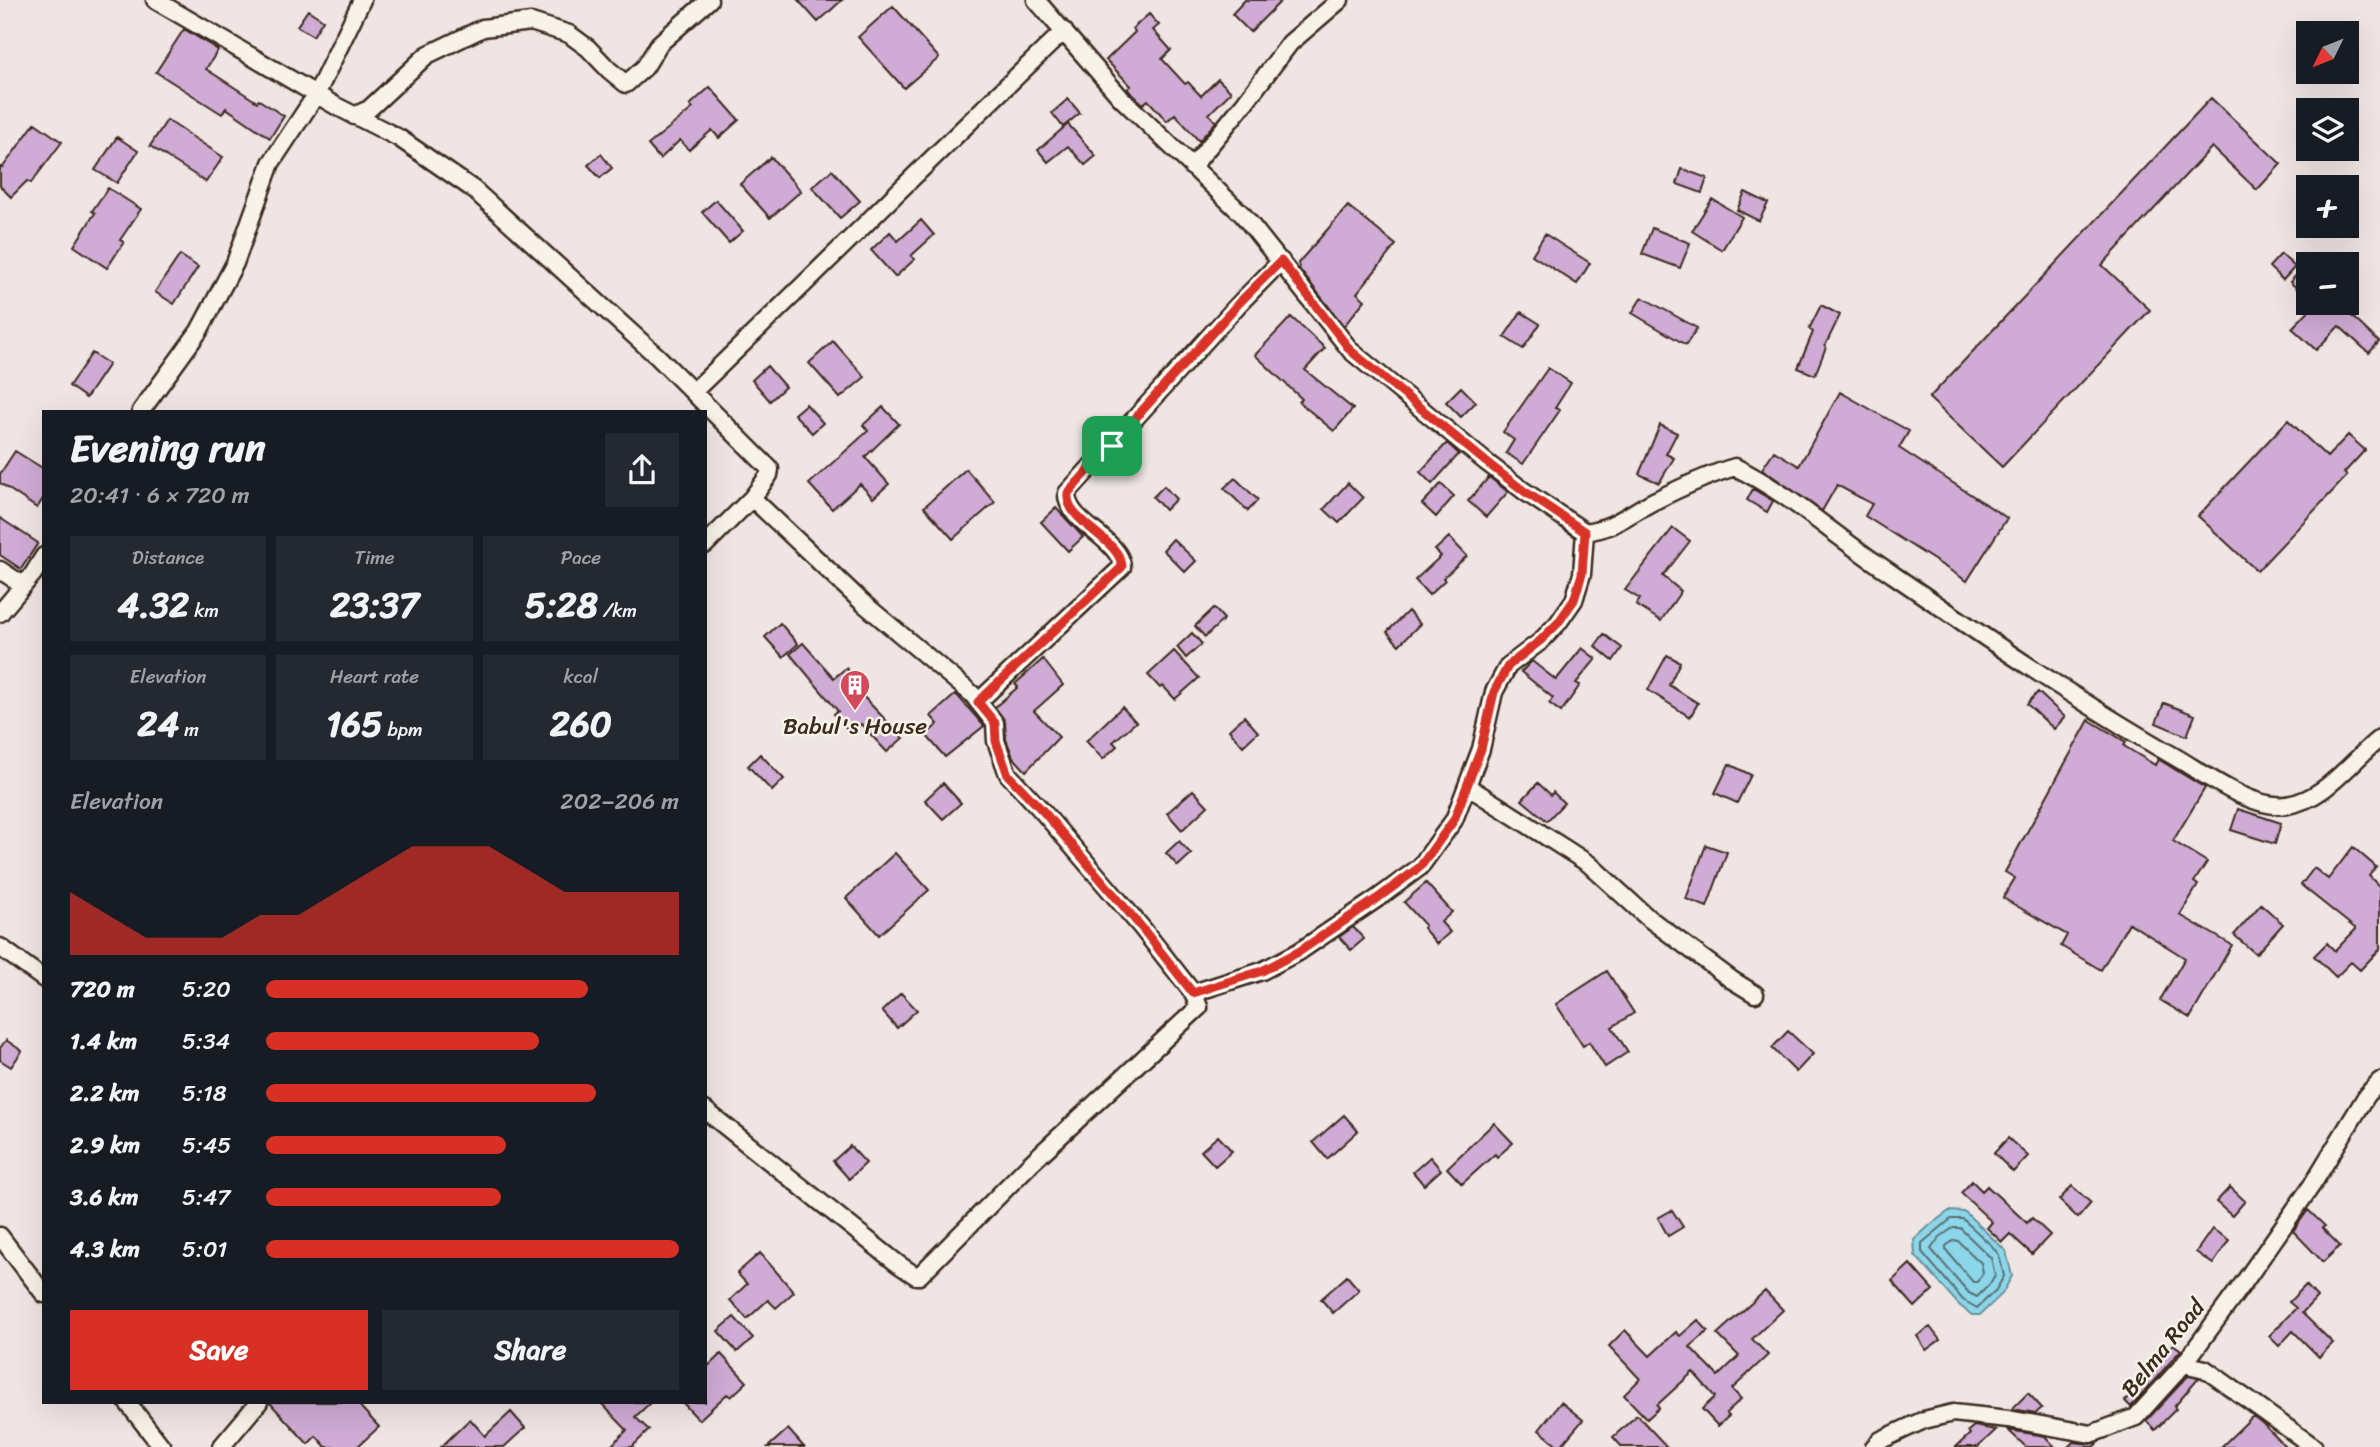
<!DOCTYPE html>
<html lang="en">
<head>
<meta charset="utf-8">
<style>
  :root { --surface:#171b24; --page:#242831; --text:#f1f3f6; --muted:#9ea1a6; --accent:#d93025 }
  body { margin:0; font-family:Sriracha,sans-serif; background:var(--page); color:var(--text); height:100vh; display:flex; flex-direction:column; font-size:26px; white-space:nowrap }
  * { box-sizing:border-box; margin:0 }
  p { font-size:23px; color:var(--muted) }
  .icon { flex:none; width:38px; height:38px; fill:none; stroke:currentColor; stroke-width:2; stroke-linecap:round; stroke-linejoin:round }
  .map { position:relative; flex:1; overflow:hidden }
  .sheet { position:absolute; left:42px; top:410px; width:665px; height:994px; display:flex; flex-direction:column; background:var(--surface); border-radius:0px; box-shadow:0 7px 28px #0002 }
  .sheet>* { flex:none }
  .needle { width:46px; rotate:227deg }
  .fabs { position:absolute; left:2296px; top:21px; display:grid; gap:14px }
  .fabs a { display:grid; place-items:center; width:63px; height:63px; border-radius:0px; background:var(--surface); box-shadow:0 7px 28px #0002; font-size:35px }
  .pin { position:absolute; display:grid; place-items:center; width:60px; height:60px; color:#fff; margin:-30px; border-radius:14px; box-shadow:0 4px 10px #0006 }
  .round { display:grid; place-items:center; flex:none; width:74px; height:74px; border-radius:0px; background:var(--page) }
  .headline { display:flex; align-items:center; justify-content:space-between; height:119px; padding:0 28px }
  h1 { font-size:38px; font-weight:700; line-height:52px }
  .stats { display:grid; grid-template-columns:repeat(3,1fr); gap:10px; height:119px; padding:7px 28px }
  .stats div { display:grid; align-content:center; border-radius:0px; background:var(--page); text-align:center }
  .stats b { font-size:35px; font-weight:700 }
  .stats small { font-size:19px; font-weight:400 }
  .stats p { font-size:19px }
  .chart { height:196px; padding:14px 28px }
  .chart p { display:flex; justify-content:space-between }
  .chart svg { width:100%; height:126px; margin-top:7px; fill:var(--accent); opacity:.7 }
  .action { display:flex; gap:14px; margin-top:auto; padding:14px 28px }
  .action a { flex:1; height:80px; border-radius:0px; background:var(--accent); color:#fff; font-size:28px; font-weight:700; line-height:80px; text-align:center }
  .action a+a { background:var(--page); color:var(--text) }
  ul { padding:0 28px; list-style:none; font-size:23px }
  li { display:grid; grid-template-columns:112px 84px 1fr; align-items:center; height:52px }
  li i { height:18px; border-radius:9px; background:var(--accent) }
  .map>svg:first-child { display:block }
  .water { fill:#8bd6eb; stroke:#6b9199; stroke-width:2 }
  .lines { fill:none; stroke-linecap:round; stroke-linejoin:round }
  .shore { stroke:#5b6f70; stroke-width:2 }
  .building { fill:#cfabd5; stroke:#3b2a1e; stroke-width:2 }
  .street-casing { stroke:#3b2a1e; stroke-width:21 }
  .street { stroke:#f7f3e8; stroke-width:16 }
  .route-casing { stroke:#fff; stroke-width:14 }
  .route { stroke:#d93025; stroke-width:9 }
  .labels { text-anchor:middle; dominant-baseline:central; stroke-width:5; stroke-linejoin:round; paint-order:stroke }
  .poi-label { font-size:23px; fill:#3b2a1e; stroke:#f7f3e8 }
  .street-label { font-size:23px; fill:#3b2a1e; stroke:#f7f3e8 }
</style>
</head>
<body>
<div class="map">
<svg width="2380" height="1447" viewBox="0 0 2380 1447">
  <rect width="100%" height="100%" fill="#efe5e4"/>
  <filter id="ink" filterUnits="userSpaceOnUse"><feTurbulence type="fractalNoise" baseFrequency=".0143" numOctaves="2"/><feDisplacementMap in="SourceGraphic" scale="14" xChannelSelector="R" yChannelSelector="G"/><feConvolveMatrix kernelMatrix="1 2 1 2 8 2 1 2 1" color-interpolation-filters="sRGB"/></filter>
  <g filter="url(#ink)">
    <path class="water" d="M1949 1211 1965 1212 2006 1251 2012 1276 2002 1294 1980 1315H1972L1959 1305 1915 1255 1914 1240 1930 1225Z"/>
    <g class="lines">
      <path class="shore" d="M1951 1219H1963L1992 1246 1999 1255 2004 1276 1996 1290 1977 1308 1963 1300 1922 1252V1243Z
        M1953 1228H1960L1991 1258 1995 1275 1989 1285 1977 1297 1969 1293 1931 1249 1940 1237Z
        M1954 1240 1958 1241 1981 1263 1983 1273 1977 1282H1973L1946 1250V1246Z"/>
    </g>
    <path class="building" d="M798 0H842L818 22Z
      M1245 0H1282L1250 32 1232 14Z
      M893 6 939 58 904 88 858 37Z
      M308 10 323 20 313 36 297 26Z
      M1149 14 1159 25 1153 30 1171 50 1162 59 1185 84 1188 82 1201 96 1218 79 1231 92 1209 114 1216 122 1199 141 1175 114 1167 121 1148 100 1143 104 1127 89 1131 86 1106 60 1135 32 1133 28Z
      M184 29 218 50 206 69 257 102 259 100 284 116 270 138 226 108 222 114 156 72Z
      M710 87 739 120 719 138 712 130 689 150 680 140 660 159 648 145 693 108 690 105Z
      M2211 98 2281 164 2257 190 2212 147 2102 265 2150 310 2002 467 1929 398Z
      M1068 99 1080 113 1063 127 1052 113Z
      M167 120 223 157 206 182 150 146Z
      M35 123 62 142 31 183 27 181 11 197 0 186V167H3Z
      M1068 124 1096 156 1085 165 1068 146 1048 162 1038 150Z
      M117 137 138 151 117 183 95 170Z
      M601 154 612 168 600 178 588 165Z
      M771 157 801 191 770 218 740 184Z
      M1682 169 1707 178 1702 193 1677 184Z
      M832 170 860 201 840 218 812 187Z
      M108 188 141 209 120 240 124 242 107 268 74 246 95 213 92 211Z
      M1745 192 1768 203 1759 221 1737 210Z
      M1712 199 1742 217 1722 250 1692 231Z
      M716 200 743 231 729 243 702 212Z
      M1348 206 1396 245 1357 293 1365 300 1344 326 1300 270 1298 263Z
      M921 220 934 235 911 256 915 259 895 277 871 250 890 232 898 241Z
      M1652 228 1690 243 1680 268 1642 254Z
      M1545 234 1590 263 1577 284 1532 255Z
      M2281 254 2295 267 2283 280 2269 267Z
      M180 255 198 267 174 304 155 292Z
      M2308 262V299L2290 282Z
      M1642 297 1697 328 1686 345 1632 313Z
      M2316 303H2338L2379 342 2369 353 2339 326 2316 350 2292 328Z
      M1821 305 1840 315 1825 346 1826 347 1815 375 1798 368 1813 332 1809 329Z
      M1521 312 1540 324 1523 349 1504 337Z
      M1291 317 1325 348 1305 370 1353 409 1334 431 1299 402 1302 399 1255 355Z
      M833 341 865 377 840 398 809 363Z
      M92 353 109 364 86 398 69 386Z
      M767 366 785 387 770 401 752 380Z
      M1548 368 1571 383 1555 408 1560 410 1523 464 1506 453 1514 440 1503 432Z
      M1461 387 1476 402 1461 417 1446 402Z
      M1840 392 1909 431 1899 448 2007 518 1967 581 1865 516 1872 504 1837 485 1822 511 1762 469 1774 451 1799 466Z
      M806 404 823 423 812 433 794 414Z
      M883 407 899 424 865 457 889 484 873 498 860 484 832 509 809 484 868 431 863 425Z
      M2288 420 2327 457 2348 435 2365 450 2344 473 2347 476 2257 571 2198 516Z
      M1660 425 1677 433 1666 454 1674 458 1659 483 1639 474Z
      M1447 443 1459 454 1432 484 1420 472Z
      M15 451 44 469V497L37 508 0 483V474Z
      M966 469 995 502 953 539 924 507Z
      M1489 477 1508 492 1486 517 1468 501Z
      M1235 478 1258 500 1248 511 1224 488Z
      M1348 483 1363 498 1339 523 1324 509Z
      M1441 484 1454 496 1436 517 1422 504Z
      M1164 486 1176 499 1165 510 1153 497Z
      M1753 489 1773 501 1767 512 1747 500Z
      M1056 508 1083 537 1068 551 1041 522Z
      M0 518 38 543 21 569 0 555Z
      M1673 528 1690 541 1663 576 1681 591 1661 621 1636 605 1640 599 1625 590Z
      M1449 537 1467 556 1443 578 1445 580 1429 595 1415 580 1441 556 1435 550Z
      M1173 539 1196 561 1185 572 1163 550Z
      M1214 608 1224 619 1205 637 1195 626Z
      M1408 611 1420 624 1399 645 1387 632Z
      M780 623 798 644 783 657 765 637Z
      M1192 633 1202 644 1186 658 1177 647Z
      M1604 634 1622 648 1613 661 1595 646Z
      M803 643 834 678 846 668 860 684 855 688 903 738 887 752 861 724 851 733 834 714 838 711 790 654Z
      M1582 648 1596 659 1576 683 1580 685 1561 712 1549 703 1553 698 1521 672 1532 661 1556 680Z
      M1174 651 1199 678 1175 699 1163 686 1160 688 1148 675Z
      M1667 655 1680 662 1669 685 1698 703 1690 717 1648 690Z
      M1043 659 1063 685 1034 711 1059 737 1026 771 1013 757 1006 739 1005 722 995 707 1018 687 1015 684Z
      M2038 692 2065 717 2054 729 2027 704Z
      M956 694 984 726 945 757 926 735 938 724 931 716Z
      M2164 703 2195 715 2187 736 2156 723Z
      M1122 707 1136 722 1113 742 1117 746 1103 759 1086 741Z
      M1244 716 1258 732 1243 746 1229 730Z
      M2089 720 2126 742 2124 746 2155 765 2158 759 2205 788 2173 841 2207 862 2194 882 2198 885 2180 915 2232 945 2190 1018 2160 1000 2185 958 2129 923 2101 970 2061 946 2067 935 2003 898 2015 878 2005 872Z
      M760 754 784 779 772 791 748 766Z
      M1729 764 1751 775 1737 803 1715 793Z
      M943 783 961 803 943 819 925 800Z
      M1538 783 1551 795 1553 792 1564 803 1547 821 1522 800Z
      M1193 790 1208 806 1182 830 1167 813Z
      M2238 809 2281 823 2275 844 2231 830Z
      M1179 841 1191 854 1178 866 1166 853Z
      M1706 845 1727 852 1707 907 1686 899Z
      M2353 847 2376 867 2369 876 2380 887V949L2360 970 2351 962 2336 977 2314 956 2327 943 2335 951 2356 929 2301 885 2314 868 2328 879Z
      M895 853 929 890 879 935 846 898Z
      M1426 883 1452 912 1441 922 1450 932 1437 944 1423 928 1425 925 1404 902Z
      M2261 904 2283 924 2256 954 2234 935Z
      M1353 927 1364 939 1351 950 1339 937Z
      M1607 971 1634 1013 1612 1027 1628 1052 1605 1067 1589 1042 1583 1046 1556 1004Z
      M901 993 917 1010 897 1028 882 1011Z
      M1788 1031 1813 1054 1796 1072 1772 1048Z
      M6 1040 22 1051 11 1067 0 1060V1048Z
      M1344 1115 1358 1131 1327 1159 1313 1142Z
      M1494 1123 1513 1143 1497 1157 1495 1154 1462 1184 1447 1168Z
      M1218 1136 1232 1151 1215 1166 1201 1151Z
      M2008 1138 2028 1156 2013 1172 1994 1153Z
      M850 1146 866 1163 849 1179 833 1161Z
      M1430 1157 1441 1170 1424 1185 1413 1172Z
      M1972 1181 1982 1191 1987 1186 2027 1223 2032 1218 2050 1235 2032 1254 2010 1234 2002 1242 1987 1228 1992 1222 1961 1193Z
      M2072 1186 2091 1203 2078 1218 2059 1200Z
      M2230 1187 2245 1201 2232 1216 2216 1202Z
      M1672 1210 1683 1227 1668 1236 1658 1218Z
      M2308 1210 2325 1226 2322 1228 2340 1246 2323 1262 2293 1231Z
      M2212 1229 2229 1240 2213 1264 2196 1252Z
      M760 1253 794 1292 776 1308 768 1300 747 1319 730 1300 747 1284 737 1273Z
      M1910 1264 1933 1290 1915 1307 1892 1281Z
      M1347 1276 1359 1290 1333 1313 1321 1299Z
      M2306 1285 2317 1297 2302 1313 2333 1343 2319 1357 2293 1331 2279 1346 2269 1336 2296 1308 2289 1302Z
      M1765 1291 1783 1310 1752 1339 1768 1355 1732 1389 1741 1399 1726 1413 1729 1416 1718 1426 1702 1409 1715 1397 1693 1372 1657 1405 1659 1408 1647 1419 1624 1395 1640 1379 1609 1346 1625 1330 1650 1356 1676 1332 1680 1336 1698 1320 1708 1331 1690 1347 1718 1376 1739 1356 1717 1334Z
      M734 1317 753 1338 737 1352 718 1331Z
      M1930 1327 1940 1340 1926 1350 1917 1336Z
      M2173 1344 2181 1350 2131 1407 2125 1401 2152 1374 2149 1371Z
      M721 1354 747 1382 731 1397 727 1394 699 1420 682 1402H705V1369Z
      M2188 1376 2199 1378 2174 1407 2176 1409 2155 1430 2146 1421Z
      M2028 1393 2042 1408 2036 1413 2012 1409Z
      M269 1402H356L379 1427 357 1447H326L316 1436 308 1444Z
      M600 1402H651L635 1417 649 1430 632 1447H610L627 1430Z
      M1561 1402 1583 1420 1560 1447 1539 1430Z
      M511 1412 525 1428 504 1447H441L470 1419 485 1436Z
      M1637 1415 1667 1447H1622L1613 1437Z
      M2253 1416 2262 1423 2286 1447H2221Z
      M1974 1426 1996 1430 1978 1447H1956L1970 1434 1968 1431Z
      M788 1429 804 1447H768Z
      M2008 1430 2045 1436 2055 1447H2026Z
      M2073 1442 2090 1444 2099 1442 2094 1447H2068Z"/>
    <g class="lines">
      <g class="street-casing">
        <path id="street" d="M155 0 336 106 399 138 473 189 658 357 770 469 769 475 752 498 863 603 972 694 995 723 996 741 1008 774 1043 812 1142 928 1193 993 1199 1007 1030 1164 919 1276H916L898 1264 705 1110
          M1036 0 1121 98 1243 215 1351 351 1486 462 1524 491 1585 532C1615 528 1628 514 1654 501 1680 488 1707 475 1735 467 1787 492 1831 533 1879 565 1977 632 2074 699 2177 758 2206 775 2253 810 2287 805 2326 799 2351 761 2380 738
          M354 116 369 109 427 55 483 28 531 22 569 34 588 48 609 70 626 84 645 67 659 44 709 0
          M1192 167 1243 105 1290 43 1340 0
          M693 392C818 272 939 150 1064 31
          M141 411 199 331 235 263 271 163 316 95 362 0
          M705 545 752 498
          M0 570 23 585
          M0 613 33 574 44 556
          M978 702 1122 567C1121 539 1065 522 1067 493L1238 305 1281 261
          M1467 786 1589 864 1647 917 1732 980 1755 994
          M0 947 44 979
          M1193 993 1262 971 1300 951 1378 898 1420 867 1454 820 1481 749 1494 692 1508 666 1541 641 1558 623 1574 600 1582 574 1585 532
          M0 1236 44 1294
          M2184 1364 2205 1369 2314 1447
          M127 1402 162 1447
          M221 1447 259 1402
          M1874 1447 1881 1440 1924 1420 1953 1413 2008 1419 2091 1434 2136 1417 2184 1364 2245 1281 2312 1185 2367 1095 2380 1081"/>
      </g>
      <use href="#street" class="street"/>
    </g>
  </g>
  <g class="lines" filter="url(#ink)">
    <g class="route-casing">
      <path id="route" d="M1281 261 1351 351 1486 462 1524 491 1585 532 1582 574 1574 600 1558 623 1541 640 1508 666 1494 692 1481 749 1454 820 1420 867 1378 898 1300 951 1262 971 1193 993 1142 928 1043 811 1008 775 996 741 995 723 978 702 1122 567C1121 539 1064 522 1068 493L1238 304Z"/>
    </g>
    <use href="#route" class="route"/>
  </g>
  <defs>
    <g id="building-pin" transform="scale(1.575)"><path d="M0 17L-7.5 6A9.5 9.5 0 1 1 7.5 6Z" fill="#d1495b" stroke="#f7f3e8"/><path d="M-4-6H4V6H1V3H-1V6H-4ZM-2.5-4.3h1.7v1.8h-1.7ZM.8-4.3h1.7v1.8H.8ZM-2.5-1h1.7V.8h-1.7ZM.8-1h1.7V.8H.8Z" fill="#fff"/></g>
  </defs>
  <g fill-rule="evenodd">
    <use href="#building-pin" x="855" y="685"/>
  </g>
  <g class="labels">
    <g class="poi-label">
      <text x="855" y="726">Babul's House</text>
    </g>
    <g class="street-label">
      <text transform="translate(2163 1348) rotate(-51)">Belma Road</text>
    </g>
  </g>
</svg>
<div class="fabs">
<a><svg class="needle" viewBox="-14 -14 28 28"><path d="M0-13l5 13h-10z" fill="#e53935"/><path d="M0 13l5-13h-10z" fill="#9ea1a6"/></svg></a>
<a><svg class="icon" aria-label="layers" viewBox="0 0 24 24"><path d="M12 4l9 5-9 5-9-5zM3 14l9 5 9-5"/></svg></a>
<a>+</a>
<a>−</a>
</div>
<div class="pin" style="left:1112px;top:446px;background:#1e9e55"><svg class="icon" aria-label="arrive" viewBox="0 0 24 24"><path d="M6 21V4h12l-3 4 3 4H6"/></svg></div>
<section class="sheet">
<div class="headline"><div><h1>Evening run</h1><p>20:41 · 6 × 720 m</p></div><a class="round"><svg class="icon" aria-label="share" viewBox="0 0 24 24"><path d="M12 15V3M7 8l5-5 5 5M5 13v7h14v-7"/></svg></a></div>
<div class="stats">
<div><p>Distance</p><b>4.32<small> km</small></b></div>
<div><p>Time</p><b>23:37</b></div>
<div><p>Pace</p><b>5:28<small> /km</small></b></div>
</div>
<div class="stats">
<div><p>Elevation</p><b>24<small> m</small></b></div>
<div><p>Heart rate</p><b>165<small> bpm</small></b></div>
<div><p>kcal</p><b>260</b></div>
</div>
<div class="chart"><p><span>Elevation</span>202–206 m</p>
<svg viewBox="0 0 160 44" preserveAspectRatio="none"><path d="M0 44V22L10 30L20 38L30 38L40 38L50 30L60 30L70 22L80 14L90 6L100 6L110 6L120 14L130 22L140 22L150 22L160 22V44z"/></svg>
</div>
<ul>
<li><b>720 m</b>5:20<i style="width:78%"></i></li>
<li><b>1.4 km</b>5:34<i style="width:66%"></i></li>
<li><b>2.2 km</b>5:18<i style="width:80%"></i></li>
<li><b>2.9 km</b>5:45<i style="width:58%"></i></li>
<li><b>3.6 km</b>5:47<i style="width:57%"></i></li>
<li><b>4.3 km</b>5:01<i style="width:100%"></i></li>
</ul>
<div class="action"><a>Save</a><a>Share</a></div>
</section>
</div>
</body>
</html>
